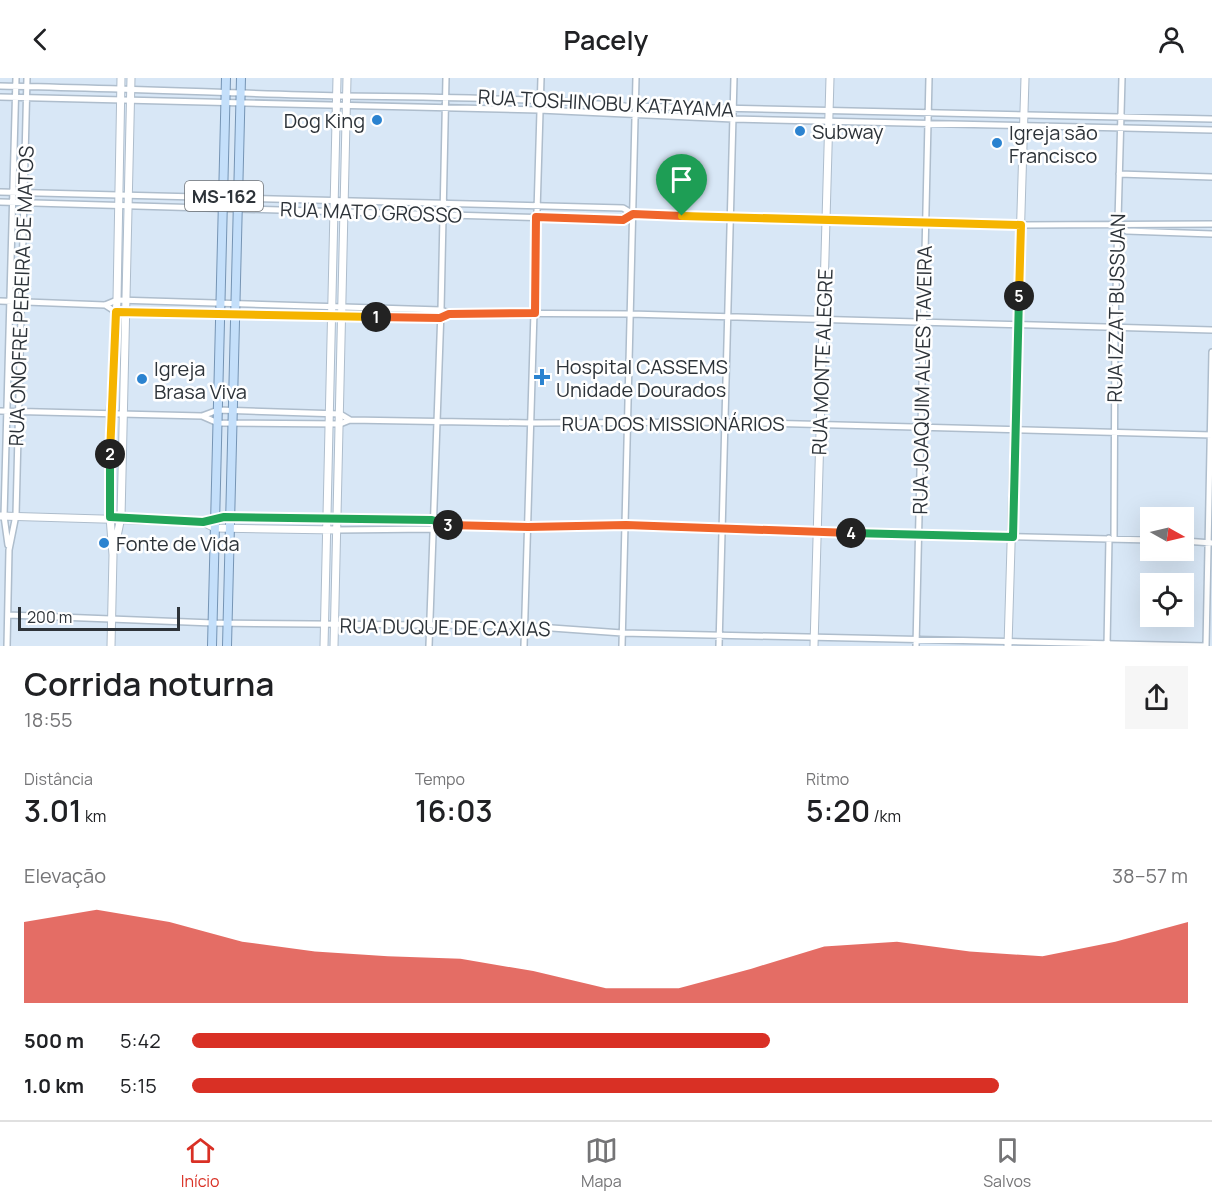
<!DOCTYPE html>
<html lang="pt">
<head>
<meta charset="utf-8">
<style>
  :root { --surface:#fff; --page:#f6f6f6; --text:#202124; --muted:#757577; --line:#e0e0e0; --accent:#d93025 }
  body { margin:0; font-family:Manrope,sans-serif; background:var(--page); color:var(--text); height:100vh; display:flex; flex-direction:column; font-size:22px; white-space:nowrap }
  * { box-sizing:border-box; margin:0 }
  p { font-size:20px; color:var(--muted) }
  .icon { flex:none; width:33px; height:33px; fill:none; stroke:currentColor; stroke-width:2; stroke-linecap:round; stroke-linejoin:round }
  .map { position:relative; height:568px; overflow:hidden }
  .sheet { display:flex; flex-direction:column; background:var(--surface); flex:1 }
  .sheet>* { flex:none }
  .needle { width:39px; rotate:98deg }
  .fabs { position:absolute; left:1140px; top:429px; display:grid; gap:12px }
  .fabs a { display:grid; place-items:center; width:54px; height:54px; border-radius:0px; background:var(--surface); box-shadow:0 6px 24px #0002; font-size:30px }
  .scale { position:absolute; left:18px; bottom:15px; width:162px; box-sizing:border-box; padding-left:6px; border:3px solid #2d3339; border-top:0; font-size:16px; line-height:21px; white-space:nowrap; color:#2d3339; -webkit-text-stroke:4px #fff; paint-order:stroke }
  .pin { position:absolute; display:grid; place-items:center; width:51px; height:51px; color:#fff; margin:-62px -26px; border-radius:50% 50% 50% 0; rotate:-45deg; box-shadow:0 0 6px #0007 }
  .pin .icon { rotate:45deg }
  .km { position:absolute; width:30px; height:30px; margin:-15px; border-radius:50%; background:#222; color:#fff; font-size:16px; line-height:30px; text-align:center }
  .round { display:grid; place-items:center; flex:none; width:63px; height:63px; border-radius:0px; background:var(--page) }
  .headline { display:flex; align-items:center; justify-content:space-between; height:102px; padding:0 24px }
  h1 { font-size:33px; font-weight:600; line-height:45px }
  .metrics { display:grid; grid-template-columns:repeat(3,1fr); gap:9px; height:102px; padding:6px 24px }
  .metrics div { display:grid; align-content:center }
  .metrics b { font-size:30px; font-weight:600 }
  .metrics small { font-size:16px; font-weight:400 }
  .metrics p { font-size:16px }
  .chart { height:168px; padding:12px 24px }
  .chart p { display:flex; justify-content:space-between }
  .chart svg { width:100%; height:108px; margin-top:6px; fill:var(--accent); opacity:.7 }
  ul { padding:0 24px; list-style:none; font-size:20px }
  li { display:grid; grid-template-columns:96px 72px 1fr; align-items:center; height:45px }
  li i { height:15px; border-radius:8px; background:var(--accent) }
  header { display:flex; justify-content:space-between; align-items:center; height:78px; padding:0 24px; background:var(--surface); font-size:27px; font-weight:600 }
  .dock { display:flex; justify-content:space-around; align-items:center; height:84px; border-top:2px solid var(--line); background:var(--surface); font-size:16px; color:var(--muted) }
  .dock a { display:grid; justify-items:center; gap:3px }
  .dock .active { color:var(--accent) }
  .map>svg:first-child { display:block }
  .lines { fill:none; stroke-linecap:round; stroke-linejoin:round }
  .street-casing { stroke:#aebdcc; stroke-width:8 }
  .secondary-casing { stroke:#aebdcc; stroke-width:9 }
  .primary-casing { stroke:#7594b4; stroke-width:10 }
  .street { stroke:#fff; stroke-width:5 }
  .secondary { stroke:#fff; stroke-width:7 }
  .primary { stroke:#c4dffa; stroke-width:8 }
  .split-1-casing { stroke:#fff; stroke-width:12 }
  .split-2-casing { stroke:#fff; stroke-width:12 }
  .split-3-casing { stroke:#fff; stroke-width:12 }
  .split-4-casing { stroke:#fff; stroke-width:12 }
  .split-5-casing { stroke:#fff; stroke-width:12 }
  .split-6-casing { stroke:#fff; stroke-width:12 }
  .split-1 { stroke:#f0652b; stroke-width:8 }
  .split-2 { stroke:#f5b400; stroke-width:8 }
  .split-3 { stroke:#22a559; stroke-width:8 }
  .split-4 { stroke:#f0652b; stroke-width:8 }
  .split-5 { stroke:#22a559; stroke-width:8 }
  .split-6 { stroke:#f5b400; stroke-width:8 }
  .poi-dot { fill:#2b83d0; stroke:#fff; stroke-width:2 }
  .labels { text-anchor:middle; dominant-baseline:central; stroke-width:5; stroke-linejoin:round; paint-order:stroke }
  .shield { fill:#fff; stroke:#6c7074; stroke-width:1.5 }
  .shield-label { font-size:18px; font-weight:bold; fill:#2d3339 }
  .street-label { font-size:20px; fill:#2d3339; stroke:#fff }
  .poi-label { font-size:20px; fill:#2d3339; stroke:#fff; text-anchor:start }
</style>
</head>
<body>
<header><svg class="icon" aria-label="back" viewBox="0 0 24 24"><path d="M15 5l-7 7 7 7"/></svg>Pacely<svg class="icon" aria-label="person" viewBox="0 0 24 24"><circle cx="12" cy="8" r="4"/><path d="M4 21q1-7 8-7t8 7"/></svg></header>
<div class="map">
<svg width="1212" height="568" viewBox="0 0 1212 568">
  <rect width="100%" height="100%" fill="#d8e7f6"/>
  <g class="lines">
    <g class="street-casing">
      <path id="street" d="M0 8C113 10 227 15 340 18 435 19 530 20 625 28L1212 41
        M0 19 539 32 733 41 1212 52
        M1119 96 1212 99
        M0 114 623 130 633 136 1021 147 1212 146
        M0 124 623 142 633 136
        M1118 148 1127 153 1212 156
        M0 223 105 227 117 222 441 232 449 235 630 236 1212 252
        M105 227 116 234 440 240 449 235
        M0 333 202 338 218 332 340 336 350 342
        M202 338 218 345 340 346 350 342 531 345 727 344 1212 357
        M337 441 432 442 442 447 528 449 626 447 724 452 1150 462
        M337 452 432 451 442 447
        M1114 460 1115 249 1122 0
        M1184 463 1212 465
        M8 467 4 438 16 0
        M8 537 213 545 524 548 622 555 1206 568
        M7 568 9 472 16 437 27 0
        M429 568 441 232 446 0
        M524 568 541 0
        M622 568 636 0
        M719 568 734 0
        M916 568 929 0
        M1107 568 1109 460
        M1206 568 1212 274"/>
    </g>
    <g class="secondary-casing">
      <path id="secondary" d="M0 438 203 444 223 439 337 441
        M203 444 215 450 337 452
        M115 468 121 439 131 0
        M111 568 113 477 110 439V335L117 222 121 0
        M324 568 337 0
        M334 568 347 0
        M814 568 830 0
        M1008 568 1025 0"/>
    </g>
    <g class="primary-casing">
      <path id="primary" d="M212 568 226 0
        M227 568 241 0"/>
    </g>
    <use href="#street" class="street"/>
    <use href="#secondary" class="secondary"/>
    <use href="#primary" class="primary"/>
  </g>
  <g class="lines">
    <g class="split-1-casing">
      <path id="split-1" d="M376 239 440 240 449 236 535 235 536 139 623 142 633 136 682 138"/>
    </g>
    <g class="split-2-casing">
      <path id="split-2" d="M110 376 116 234 376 239"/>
    </g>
    <g class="split-3-casing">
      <path id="split-3" d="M110 376V439L203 444 224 439 432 442 448 447"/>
    </g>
    <g class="split-4-casing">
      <path id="split-4" d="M448 447 528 449 626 447 851 455"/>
    </g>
    <g class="split-5-casing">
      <path id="split-5" d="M851 455 1013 459 1019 218"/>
    </g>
    <g class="split-6-casing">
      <path id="split-6" d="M682 138 1021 147 1019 218"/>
    </g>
    <use href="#split-1" class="split-1"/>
    <use href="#split-2" class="split-2"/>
    <use href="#split-3" class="split-3"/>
    <use href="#split-4" class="split-4"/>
    <use href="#split-5" class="split-5"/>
    <use href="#split-6" class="split-6"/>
  </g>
  <g class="poi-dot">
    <circle cx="377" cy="42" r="6"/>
    <circle cx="800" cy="53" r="6"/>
    <circle cx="997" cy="65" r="6"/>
    <path d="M539 290h6v6h6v6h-6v6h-6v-6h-6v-6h6z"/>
    <circle cx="142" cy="301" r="6"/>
    <circle cx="104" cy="465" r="6"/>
  </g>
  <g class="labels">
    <rect class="shield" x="185" y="103" width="78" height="30" rx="4.5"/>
    <g class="shield-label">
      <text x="224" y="118">MS-162</text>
    </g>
    <g class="street-label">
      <text transform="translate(606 25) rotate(3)">RUA TOSHINOBU KATAYAMA</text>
      <text transform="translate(371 134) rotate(2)">RUA MATO GROSSO</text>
      <text transform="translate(21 218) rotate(-88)">RUA ONOFRE PEREIRA DE MATOS</text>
      <text transform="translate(1116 230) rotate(-89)">RUA IZZAT BUSSUAN</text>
      <text transform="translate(822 284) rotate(-88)">RUA MONTE ALEGRE</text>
      <text transform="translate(922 302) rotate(-89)">RUA JOAQUIM ALVES TAVEIRA</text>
      <text x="673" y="345">RUA DOS MISSIONÁRIOS</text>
      <text transform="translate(445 549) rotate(1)">RUA DUQUE DE CAXIAS</text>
    </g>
    <g class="poi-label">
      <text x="365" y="42" text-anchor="end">Dog King</text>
      <text x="812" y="53">Subway</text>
      <text x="1009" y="54">Igreja são<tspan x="1009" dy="23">Francisco</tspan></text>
      <text x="556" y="288">Hospital CASSEMS<tspan x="556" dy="23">Unidade Dourados</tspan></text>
      <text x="154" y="290">Igreja<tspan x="154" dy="23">Brasa Viva</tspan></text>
      <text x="116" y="465">Fonte de Vida</text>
    </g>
  </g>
</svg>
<div class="fabs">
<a><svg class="needle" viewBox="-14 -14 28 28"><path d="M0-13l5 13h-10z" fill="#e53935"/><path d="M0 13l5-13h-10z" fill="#757577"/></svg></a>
<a><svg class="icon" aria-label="locate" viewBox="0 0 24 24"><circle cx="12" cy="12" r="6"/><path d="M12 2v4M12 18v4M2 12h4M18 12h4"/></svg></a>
</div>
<div class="scale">200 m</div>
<div class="pin" style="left:682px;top:138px;background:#1e9e55"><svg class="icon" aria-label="arrive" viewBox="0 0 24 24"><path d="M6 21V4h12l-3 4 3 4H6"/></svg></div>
<b class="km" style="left:376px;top:239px">1</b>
<b class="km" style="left:110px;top:376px">2</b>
<b class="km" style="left:448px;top:447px">3</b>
<b class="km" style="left:851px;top:455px">4</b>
<b class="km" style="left:1019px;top:218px">5</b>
</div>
<section class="sheet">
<div class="headline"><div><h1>Corrida noturna</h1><p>18:55</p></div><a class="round"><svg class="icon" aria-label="share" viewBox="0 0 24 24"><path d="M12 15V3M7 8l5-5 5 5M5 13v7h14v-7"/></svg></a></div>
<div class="metrics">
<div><p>Distância</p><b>3.01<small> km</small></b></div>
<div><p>Tempo</p><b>16:03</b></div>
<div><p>Ritmo</p><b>5:20<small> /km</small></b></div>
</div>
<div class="chart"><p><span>Elevação</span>38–57 m</p>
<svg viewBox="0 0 160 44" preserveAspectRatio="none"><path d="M0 44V11L10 6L20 11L30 19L40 23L50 25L60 26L70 31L80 38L90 38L100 30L110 21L120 19L130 23L140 25L150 19L160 11V44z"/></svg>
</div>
<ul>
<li><b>500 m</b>5:42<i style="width:58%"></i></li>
<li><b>1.0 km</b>5:15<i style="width:81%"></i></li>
</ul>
</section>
<nav class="dock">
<a class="active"><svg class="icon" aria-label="home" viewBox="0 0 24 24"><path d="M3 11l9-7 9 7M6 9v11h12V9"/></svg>Início</a>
<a><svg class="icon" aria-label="map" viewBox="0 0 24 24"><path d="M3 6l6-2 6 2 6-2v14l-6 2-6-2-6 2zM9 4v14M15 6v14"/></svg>Mapa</a>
<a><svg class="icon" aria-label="saved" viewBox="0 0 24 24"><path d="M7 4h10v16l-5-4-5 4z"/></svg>Salvos</a>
</nav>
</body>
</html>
